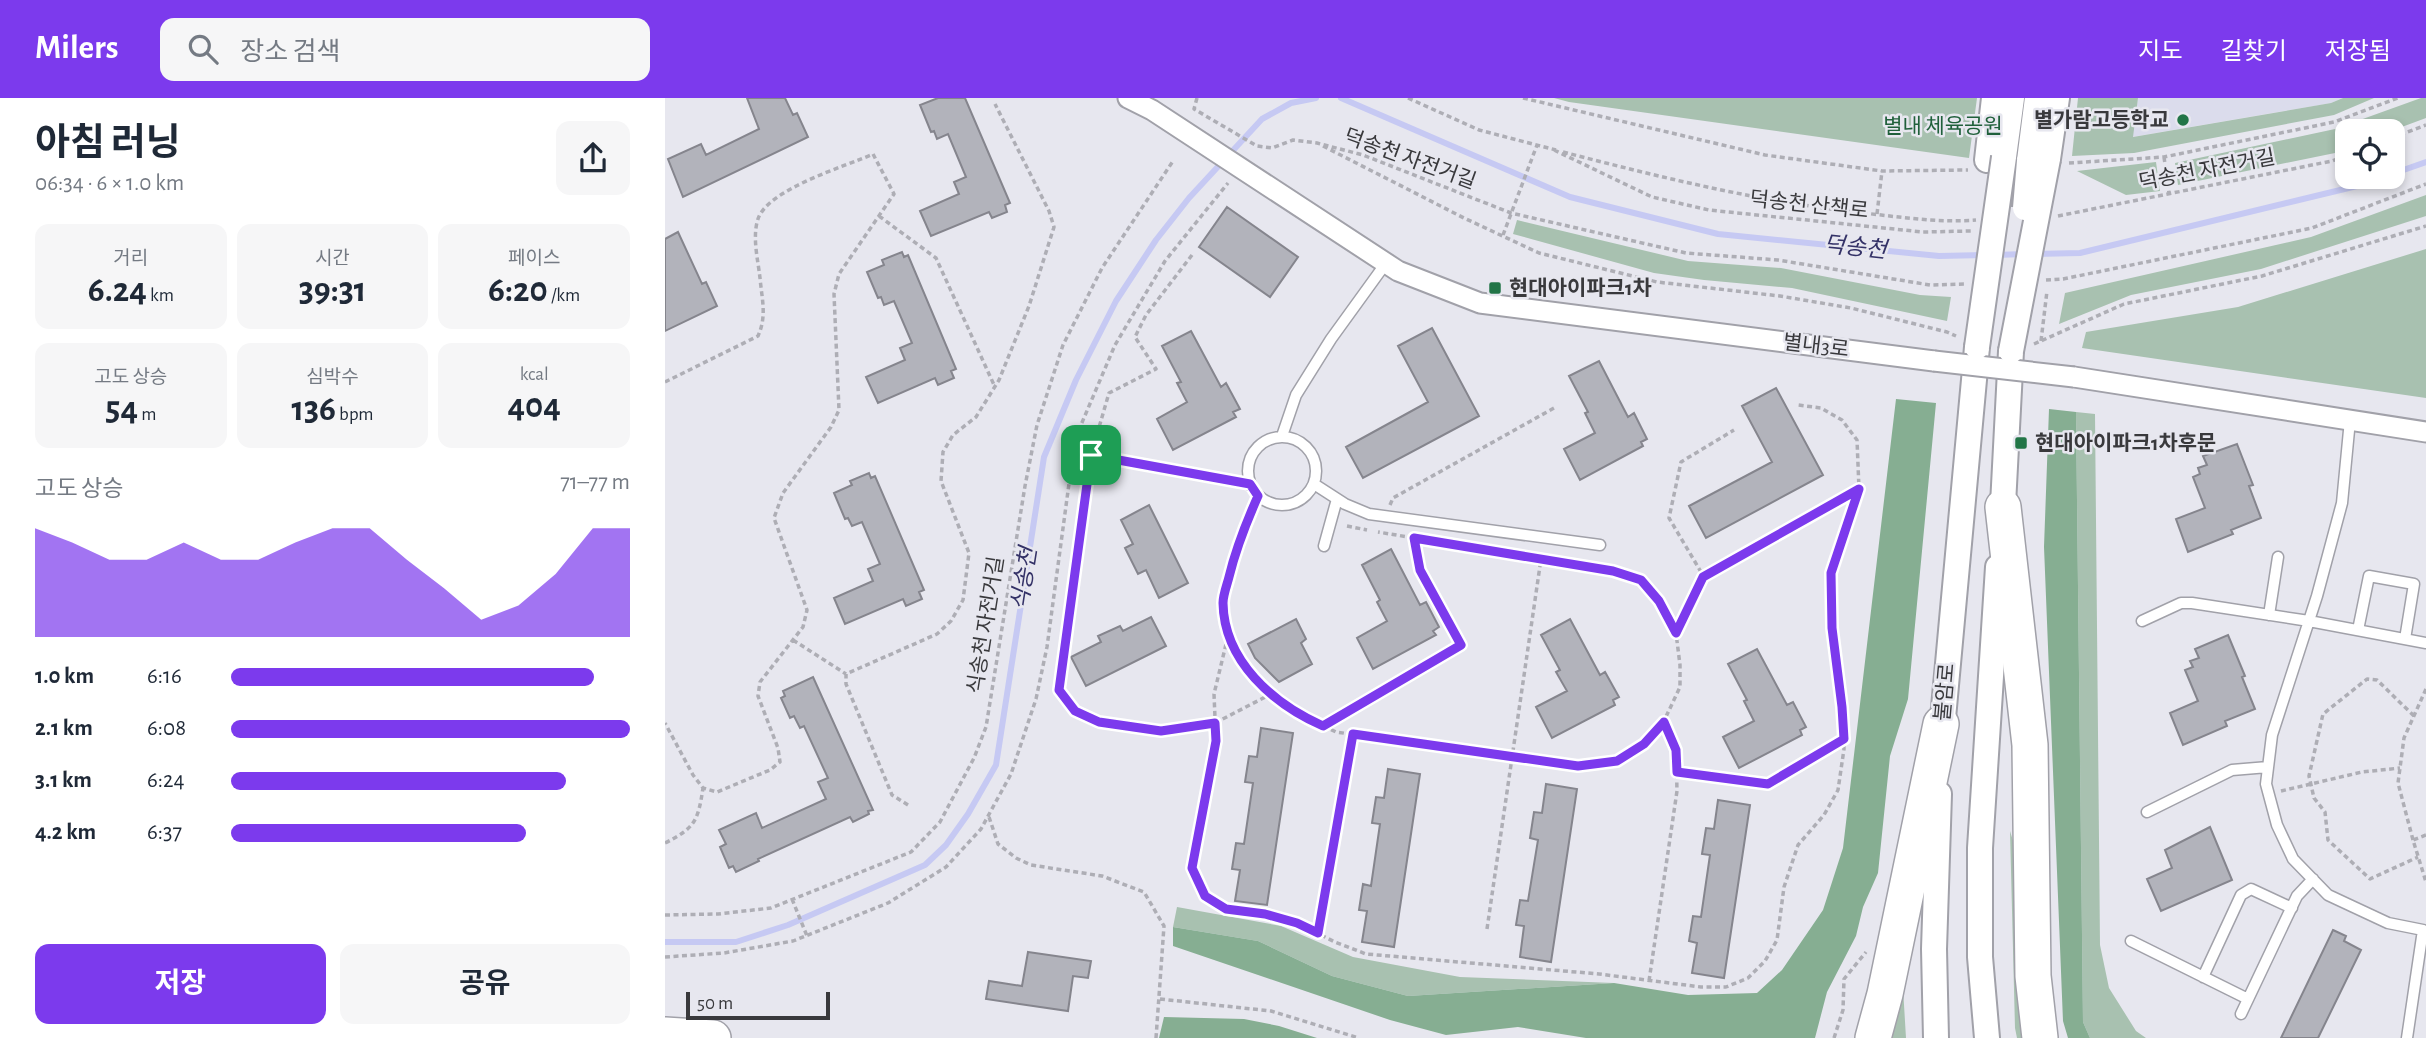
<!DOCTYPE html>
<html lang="ko">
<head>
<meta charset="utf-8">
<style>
  :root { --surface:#fff; --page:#f6f6f7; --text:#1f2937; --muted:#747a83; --accent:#7c3aed }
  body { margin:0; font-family:"Alegreya Sans","Noto Sans KR",sans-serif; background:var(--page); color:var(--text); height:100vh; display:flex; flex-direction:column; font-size:26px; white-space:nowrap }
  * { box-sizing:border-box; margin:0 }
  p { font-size:23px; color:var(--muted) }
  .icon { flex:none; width:38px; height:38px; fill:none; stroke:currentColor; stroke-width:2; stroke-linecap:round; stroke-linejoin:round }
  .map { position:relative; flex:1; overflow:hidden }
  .panel { display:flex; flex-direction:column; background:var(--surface); width:665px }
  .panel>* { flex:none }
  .tools { position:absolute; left:1670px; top:21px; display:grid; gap:14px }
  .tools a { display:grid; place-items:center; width:70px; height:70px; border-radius:14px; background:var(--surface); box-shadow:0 4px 10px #0003; font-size:35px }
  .scale { position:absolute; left:21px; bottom:18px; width:144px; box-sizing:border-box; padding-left:7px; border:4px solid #39393c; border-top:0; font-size:19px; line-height:24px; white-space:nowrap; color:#39393c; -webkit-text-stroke:5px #e7e7ef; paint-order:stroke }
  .pin { position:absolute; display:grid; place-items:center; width:60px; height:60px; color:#fff; margin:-30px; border-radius:14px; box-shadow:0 4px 10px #0006 }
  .round { display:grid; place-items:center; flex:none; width:74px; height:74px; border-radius:14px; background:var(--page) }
  .summary { display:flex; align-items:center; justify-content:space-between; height:119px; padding:0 35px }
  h1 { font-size:38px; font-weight:700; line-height:52px }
  .figures { display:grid; grid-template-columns:repeat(3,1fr); gap:10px; height:119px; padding:7px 35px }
  .figures div { display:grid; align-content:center; border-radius:14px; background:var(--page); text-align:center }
  .figures b { font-size:35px; font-weight:700 }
  .figures small { font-size:19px; font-weight:400 }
  .figures p { font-size:19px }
  .chart { height:196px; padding:14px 35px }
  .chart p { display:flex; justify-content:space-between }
  .chart svg { width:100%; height:126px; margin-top:7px; fill:var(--accent); opacity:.7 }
  .button { display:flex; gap:14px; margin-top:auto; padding:14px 35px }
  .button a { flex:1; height:80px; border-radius:14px; background:var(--accent); color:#fff; font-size:28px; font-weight:700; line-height:80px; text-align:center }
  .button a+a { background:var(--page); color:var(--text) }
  ul { padding:0 35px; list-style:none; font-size:23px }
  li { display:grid; grid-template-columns:112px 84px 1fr; align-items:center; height:52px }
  li i { height:18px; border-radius:9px; background:var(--accent) }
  header { display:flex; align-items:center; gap:42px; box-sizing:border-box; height:98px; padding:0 35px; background:var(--accent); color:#fff }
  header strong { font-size:33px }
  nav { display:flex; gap:38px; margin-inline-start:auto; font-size:24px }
  .search { width:490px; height:63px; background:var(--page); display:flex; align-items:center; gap:18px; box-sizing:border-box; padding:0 24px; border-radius:14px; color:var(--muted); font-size:26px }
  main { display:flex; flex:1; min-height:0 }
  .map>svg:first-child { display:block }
  .built { fill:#dbdcec }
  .green { fill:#a8c1b0 }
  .forest { fill:#86ae92 }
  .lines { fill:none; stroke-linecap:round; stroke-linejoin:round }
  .stream { stroke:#c6c9f3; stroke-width:6 }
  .building { fill:#b2b3bb; stroke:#85858d; stroke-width:2 }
  .service-casing { stroke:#a1a1a9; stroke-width:13 }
  .minor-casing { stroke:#a1a1a9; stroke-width:23 }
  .tertiary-casing { stroke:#a1a1a9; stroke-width:28 }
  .motorway-casing { stroke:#a1a1a9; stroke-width:38 }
  .path { stroke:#aeaeb5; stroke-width:3.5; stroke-dasharray:5 3.5; stroke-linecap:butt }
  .service { stroke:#fff; stroke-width:10 }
  .minor { stroke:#fff; stroke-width:19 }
  .tertiary { stroke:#fff; stroke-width:24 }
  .motorway { stroke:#fff; stroke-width:35 }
  .minor-bridge-casing { stroke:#a1a1a9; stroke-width:23; stroke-linecap:butt }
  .tertiary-bridge-casing { stroke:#a1a1a9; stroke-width:28; stroke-linecap:butt }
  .path-bridge { stroke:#aeaeb5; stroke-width:3.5; stroke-dasharray:5 3.5; stroke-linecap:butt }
  .minor-bridge { stroke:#fff; stroke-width:19 }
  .tertiary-bridge { stroke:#fff; stroke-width:24 }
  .route-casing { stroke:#fff; stroke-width:14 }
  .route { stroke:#7c3aed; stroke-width:9 }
  .poi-dot { fill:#227547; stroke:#e7e7ef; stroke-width:2.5 }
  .labels { text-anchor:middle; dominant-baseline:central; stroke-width:5; stroke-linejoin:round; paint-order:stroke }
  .poi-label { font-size:21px; font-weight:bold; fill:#39393c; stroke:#e7e7ef; text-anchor:start }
  .park-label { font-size:21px; fill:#20603b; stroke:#e7e7ef }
  .street-label { font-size:21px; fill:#39393c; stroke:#e7e7ef }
  .water-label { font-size:23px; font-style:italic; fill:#343267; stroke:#e7e7ef }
</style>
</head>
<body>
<header>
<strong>Milers</strong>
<div class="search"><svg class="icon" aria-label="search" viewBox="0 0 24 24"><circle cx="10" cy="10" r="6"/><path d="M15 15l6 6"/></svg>장소 검색</div>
<nav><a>지도</a><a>길찾기</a><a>저장됨</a></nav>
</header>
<main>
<section class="panel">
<div class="summary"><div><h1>아침 러닝</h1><p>06:34 · 6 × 1.0 km</p></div><a class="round"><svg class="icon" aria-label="share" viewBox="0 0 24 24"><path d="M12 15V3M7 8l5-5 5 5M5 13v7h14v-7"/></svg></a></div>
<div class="figures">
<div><p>거리</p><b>6.24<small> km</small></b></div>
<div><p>시간</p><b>39:31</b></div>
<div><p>페이스</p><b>6:20<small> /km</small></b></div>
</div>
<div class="figures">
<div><p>고도 상승</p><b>54<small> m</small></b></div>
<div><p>심박수</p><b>136<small> bpm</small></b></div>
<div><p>kcal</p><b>404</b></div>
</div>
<div class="chart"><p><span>고도 상승</span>71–77 m</p>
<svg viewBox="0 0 160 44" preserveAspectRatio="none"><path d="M0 44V6L10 11L20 17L30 17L40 11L50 17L60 17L70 11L80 6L90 6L100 17L110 27L120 38L130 33L140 22L150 6L160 6V44z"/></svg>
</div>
<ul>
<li><b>1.0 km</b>6:16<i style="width:91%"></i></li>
<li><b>2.1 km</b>6:08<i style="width:100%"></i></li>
<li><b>3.1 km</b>6:24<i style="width:84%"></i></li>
<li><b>4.2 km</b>6:37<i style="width:74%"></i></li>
</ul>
<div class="button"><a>저장</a><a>공유</a></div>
</section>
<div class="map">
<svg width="1761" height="940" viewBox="0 0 1761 940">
  <rect width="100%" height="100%" fill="#e7e7ef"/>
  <path class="built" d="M1473 0H1678L1666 5 1467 39Z"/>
  <path class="green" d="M889 0H1312L1304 60 904 4Z
    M1413 0H1473L1468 39 1666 5 1678 0H1709L1669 17 1469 55 1407 58Z
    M1756 0H1761V20L1726 33H1682V50L1670 55 1513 87 1510 65 1670 31Z
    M1491 64 1495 93 1461 97 1412 73Z
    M1761 97V118L1596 171 1466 197 1394 226 1400 195 1646 139Z
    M852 122 1023 163 1116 170 1255 197 1286 199 1282 223 1127 190 1039 182 989 175 848 136Z
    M1761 151V300L1417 250 1421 234 1573 209Z
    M1411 314 1430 316 1435 847 1444 890 1471 933 1481 940H1425L1418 924Z
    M1345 733 1352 756 1367 940H1352L1350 930Z
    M512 809 616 828 688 859 795 879 949 885 743 898 667 878 593 843 508 829Z
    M1238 890 1241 940H1222Z"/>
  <path class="forest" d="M1231 301 1271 305 1243 601 1225 658 1213 775 1198 809 1191 838 1162 894 1150 940H921L853 929 781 937 725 922 508 848V829L593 843 667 878 743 898 949 885 1023 897 1092 895 1117 872 1158 812 1178 750Z
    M1384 311 1411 314 1418 924 1425 940H1403L1398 923 1379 449Z
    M499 919 579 921 614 928 652 940H494Z"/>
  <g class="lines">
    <path class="stream" d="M676 0 905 99 1053 136 1274 158 1320 157
      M1727 76 1761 64
      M1369 156 1415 155 1696 87 1719 79
      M1331 157 1359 156
      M0 844H71L123 827 260 767 281 747 303 716 331 667 379 359 411 282 451 203 491 142 524 100 597 21 626 5 651 0"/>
  </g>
  <path class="building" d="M82 0H120L128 17 132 15 143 39 18 99 3 61 36 46 41 57 94 31Z
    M273 0H300L345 105 340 107 342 114 327 120 324 114 266 138 255 113 294 96 289 84 301 79 283 36 272 41 269 33 266 34 255 7Z
    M562 109 633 159 605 199 534 149Z
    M13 134 37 186 41 184 52 208 0 233V141Z
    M237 154 239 159 243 157 291 271 286 273 289 280 273 287 270 280 213 305 201 279 240 262 235 250 247 245 229 203 219 207 216 199 213 200 202 174 219 167 217 162Z
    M767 230 814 318 698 380 681 349 763 304 733 248Z
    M526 233 556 289 561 285 575 311 568 314 571 319 508 352 492 321 522 304 512 285 516 284 497 248Z
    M934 263 963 319 969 315 982 341 976 344 978 348 915 382 899 351 930 335 920 315 923 314 904 278Z
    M1111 290 1158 377 1041 440 1024 408 1107 364 1077 308Z
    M1572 346 1588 387 1584 388 1596 420 1566 432 1568 436 1523 454 1511 421 1540 410 1528 379 1535 376 1533 370 1542 367 1538 358Z
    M204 375 206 380 210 378 259 492 254 494 257 501 241 508 238 501 180 526 169 500 208 483 203 471 215 466 197 424 187 428 183 420 180 421 169 395 187 387 185 383Z
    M484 407 523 485 494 500 481 472 473 476 460 450 468 446 456 422Z
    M726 451 755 507 761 504 774 529 768 533 771 537 708 571 692 540 722 523 712 504 715 502 697 467Z
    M486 519 501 548 421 588 406 559 436 544 433 538 455 528 458 533Z
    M631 521 641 541 636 545 647 566 614 584 590 560 583 546Z
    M905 521 935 577 940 574 954 599 948 602 950 607 887 640 871 609 902 593 891 574 895 572 876 537Z
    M1563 537 1580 578 1577 579 1590 611 1560 623 1562 628 1518 647 1505 615 1533 603 1520 572 1528 569 1525 563 1534 560 1530 551Z
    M1092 551 1122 607 1128 604 1141 629 1135 632 1137 637 1074 670 1058 639 1089 623 1079 603 1082 602 1063 566Z
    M148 579 208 712 203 713 204 716 188 724 185 719 93 761 94 763 71 774 68 768 64 770 55 749 61 746 54 732 91 715 97 730 161 701 153 684 163 680 139 628 135 630 129 618 125 620 116 600 120 598 118 593Z
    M596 630 628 635 602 807 570 803 575 772 567 771 571 745 579 746 588 685 580 684 584 658 592 659Z
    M723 671 755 676 729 849 697 844 702 813 694 812 698 786 706 788 715 726 707 725 711 699 719 700Z
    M881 686 912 691 886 864 855 859 859 828 851 827 855 802 863 803 873 742 865 740 869 714 877 715Z
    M1053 702 1085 707 1059 880 1027 875 1032 845 1024 843 1028 818 1036 819 1045 757 1037 756 1041 730 1049 731Z
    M1545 729 1567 782 1496 813 1482 781 1507 770 1500 752Z
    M1668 832 1681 838 1679 843 1696 852 1653 940H1616Z
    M363 854 426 863 423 880 408 878 403 913 321 901 324 883 357 888Z"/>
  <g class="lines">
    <g class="service-casing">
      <path id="service" d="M1685 322 1677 405 1652 498 1607 637 1601 686 1612 727 1628 761 1663 797 1723 825 1758 832 1742 940
        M617 338 631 297 666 241 721 165
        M583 373a34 34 0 1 1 68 0a34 34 0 1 1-68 0Z
        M649 386 680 406 704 416 935 447
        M659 448 672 401
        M1604 517 1613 459
        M1477 523 1516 505H1527L1644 523 1761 545
        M1693 532 1704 478 1749 486 1740 541
        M1482 714 1567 672 1603 669
        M1466 843 1583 901
        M1538 879 1576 797 1586 791 1627 810
        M1576 916 1632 798 1648 781"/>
    </g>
    <g class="minor-casing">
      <path id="minor" d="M463 0 487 12 733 173 815 205 1269 263
        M1409 279 1761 334"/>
    </g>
    <g class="tertiary-casing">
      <path id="tertiary" d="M1339 59 1347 0
        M1383 61 1392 0
        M1322 62 1329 0
        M1364 63 1372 0
        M1337 426 1346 253
        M1276 642 1312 249
        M1271 940 1269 851 1274 696
        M1322 940 1315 859V750L1333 469"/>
    </g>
    <g class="motorway-casing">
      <path id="motorway" d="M1338 409 1365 647 1368 878 1375 940
        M0 937 48 940
        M1208 940 1220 896 1276 626"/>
    </g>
    <path class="path" d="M532 0 529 11 592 48 607 50 628 42 652 45 698 57 846 115 1021 155 1113 162 1265 187 1300 186
      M743 0 814 32 891 52
      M858 0 1100 57 1217 73 1303 72
      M1727 40 1761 27
      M658 48 799 120 874 155 992 184 1115 198 1186 210 1282 234 1291 238
      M889 52 987 99 1044 112 1258 134 1306 133
      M898 54C998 80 1097 104 1198 115 1236 119 1273 125 1311 122
      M1499 59 1504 95
      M1404 65 1499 59 1669 24 1733 0
      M1212 116 1217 73
      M214 118 271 160 330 289
      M1393 118 1667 63 1682 57
      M838 137 872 47
      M527 157 481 217 470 239 491 271 444 295 426 357 394 591 410 613 434 624 496 633 550 625 606 596
      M1381 182 1398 181 1647 130 1761 86
      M1369 246 1459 206 1597 178 1761 128
      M0 284 93 238C102 218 97 202 95 180 93 162 87 139 93 121 103 91 179 69 208 56L229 96 174 176 169 196 174 312 166 329 118 395 109 420 142 512 138 529 95 584 93 598 113 650 115 664 105 672 52 694 38 690 28 677 0 625
      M426 357 585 386
      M593 398C581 424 571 450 564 478 562 487 558 496 558 505 558 571 618 609 671 634L913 669 952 663 979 646 999 623 1015 589V567L1011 535 994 503 976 482 949 473 713 434
      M725 407 728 400 889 310
      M682 428 702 432
      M1039 479 1194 391
      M1011 535 1039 479 1004 420 1016 364 1069 332
      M563 538 549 596 551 643 527 770 540 798 561 811 600 816 632 825 670 844 701 856 934 876 1036 889H1061L1083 880 1100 863 1112 842 1119 789 1133 747 1159 717 1173 692 1179 651 1177 609 1167 530 1166 475 1194 391 1192 342 1177 322 1156 310 1133 307
      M128 542 181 576
      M1749 618 1712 582 1702 581 1658 616 1644 678 1649 700 1660 714 1663 742 1705 781 1753 759
      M658 628 796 547 755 472 750 441
      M1012 674 1103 686 1179 641
      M1616 693 1697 674 1735 670
      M243 707 227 697 181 586V576L272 536 286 523 298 502 304 455 276 383 278 354 288 337 311 319 334 282 364 208 389 129 384 113 330 6
      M324 719 333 746 351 760 366 767 437 778 479 794 499 828 491 940
      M1761 737 1748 742 1761 784
      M1748 742 1733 685 1739 640 1761 591
      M0 745C30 730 33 723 38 690
      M127 801 142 838
      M0 817 53 816 106 810 246 754 275 724 309 660 321 629 360 388 372 327 398 247 437 170 508 63
      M822 831 876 461
      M653 834 688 637
      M0 859 59 855 128 843 223 805 281 769 316 731 346 676 371 601 382 549 410 341 450 247 500 163 563 85
      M984 883 1012 693 1011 652 999 623
      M495 901 606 913 694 940
      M1169 940 1178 912 1179 881 1201 854"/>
    <use href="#service" class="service"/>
    <use href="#minor" class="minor"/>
    <use href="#tertiary" class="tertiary"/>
    <use href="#motorway" class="motorway"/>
    <g class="minor-bridge-casing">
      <path id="minor-bridge" d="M1269 263 1409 279"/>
    </g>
    <g class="tertiary-bridge-casing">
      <path id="tertiary-bridge" d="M1360 110 1364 63
        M1312 249 1339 59
        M1346 253 1383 61"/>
    </g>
    <path class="path-bridge" d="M1376 243 1382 193"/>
    <use href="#minor-bridge" class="minor-bridge"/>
    <use href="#tertiary-bridge" class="tertiary-bridge"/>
  </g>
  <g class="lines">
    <g class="route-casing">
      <path id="route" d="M426 357 585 386 593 398C581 425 571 450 564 479 562 487 558 497 558 505 559 563 608 606 658 628L796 547 755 472 749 440 948 473 976 482 994 503 1011 535 1038 479 1194 391 1166 475 1167 530 1177 609 1179 641 1103 686 1012 674 1011 652 999 624 979 646 952 663 913 668 688 636 653 835 632 825 600 816 561 811 540 798 527 770 551 643 550 625 496 633 434 624 410 613 394 592Z"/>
    </g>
    <use href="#route" class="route"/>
  </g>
  <g class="poi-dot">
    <circle cx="1518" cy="22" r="7"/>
    <rect x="823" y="183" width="14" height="14" rx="3.5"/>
    <rect x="1349" y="338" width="14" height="14" rx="3.5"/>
  </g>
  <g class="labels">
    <g class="poi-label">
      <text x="1504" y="22" text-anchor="end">별가람고등학교</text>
      <text x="844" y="190">현대아이파크1차</text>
      <text x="1370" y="345">현대아이파크1차후문</text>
    </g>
    <g class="park-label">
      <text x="1278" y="28">별내 체육공원</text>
    </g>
    <g class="street-label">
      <text transform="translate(745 61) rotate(20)">덕송천 자전거길</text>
      <text transform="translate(1542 72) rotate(-11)">덕송천 자전거길</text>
      <text transform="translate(1144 107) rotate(6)">덕송천 산책로</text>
      <text transform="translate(1151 248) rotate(7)">별내3로</text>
      <text transform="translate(321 527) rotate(-81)">식송천 자전거길</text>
      <text transform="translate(1280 594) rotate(-85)">불암로</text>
    </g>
    <g class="water-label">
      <text transform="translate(1190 150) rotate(6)">덕송천</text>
      <text transform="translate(360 481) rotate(-81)">식송천</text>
    </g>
  </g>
</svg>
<div class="tools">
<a><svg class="icon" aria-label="locate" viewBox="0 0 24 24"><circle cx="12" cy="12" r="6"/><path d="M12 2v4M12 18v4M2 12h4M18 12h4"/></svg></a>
</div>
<div class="scale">50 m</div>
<div class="pin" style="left:426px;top:357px;background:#1e9e55"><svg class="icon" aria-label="arrive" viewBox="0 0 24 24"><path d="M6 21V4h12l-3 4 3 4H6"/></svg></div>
</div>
</main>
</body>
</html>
